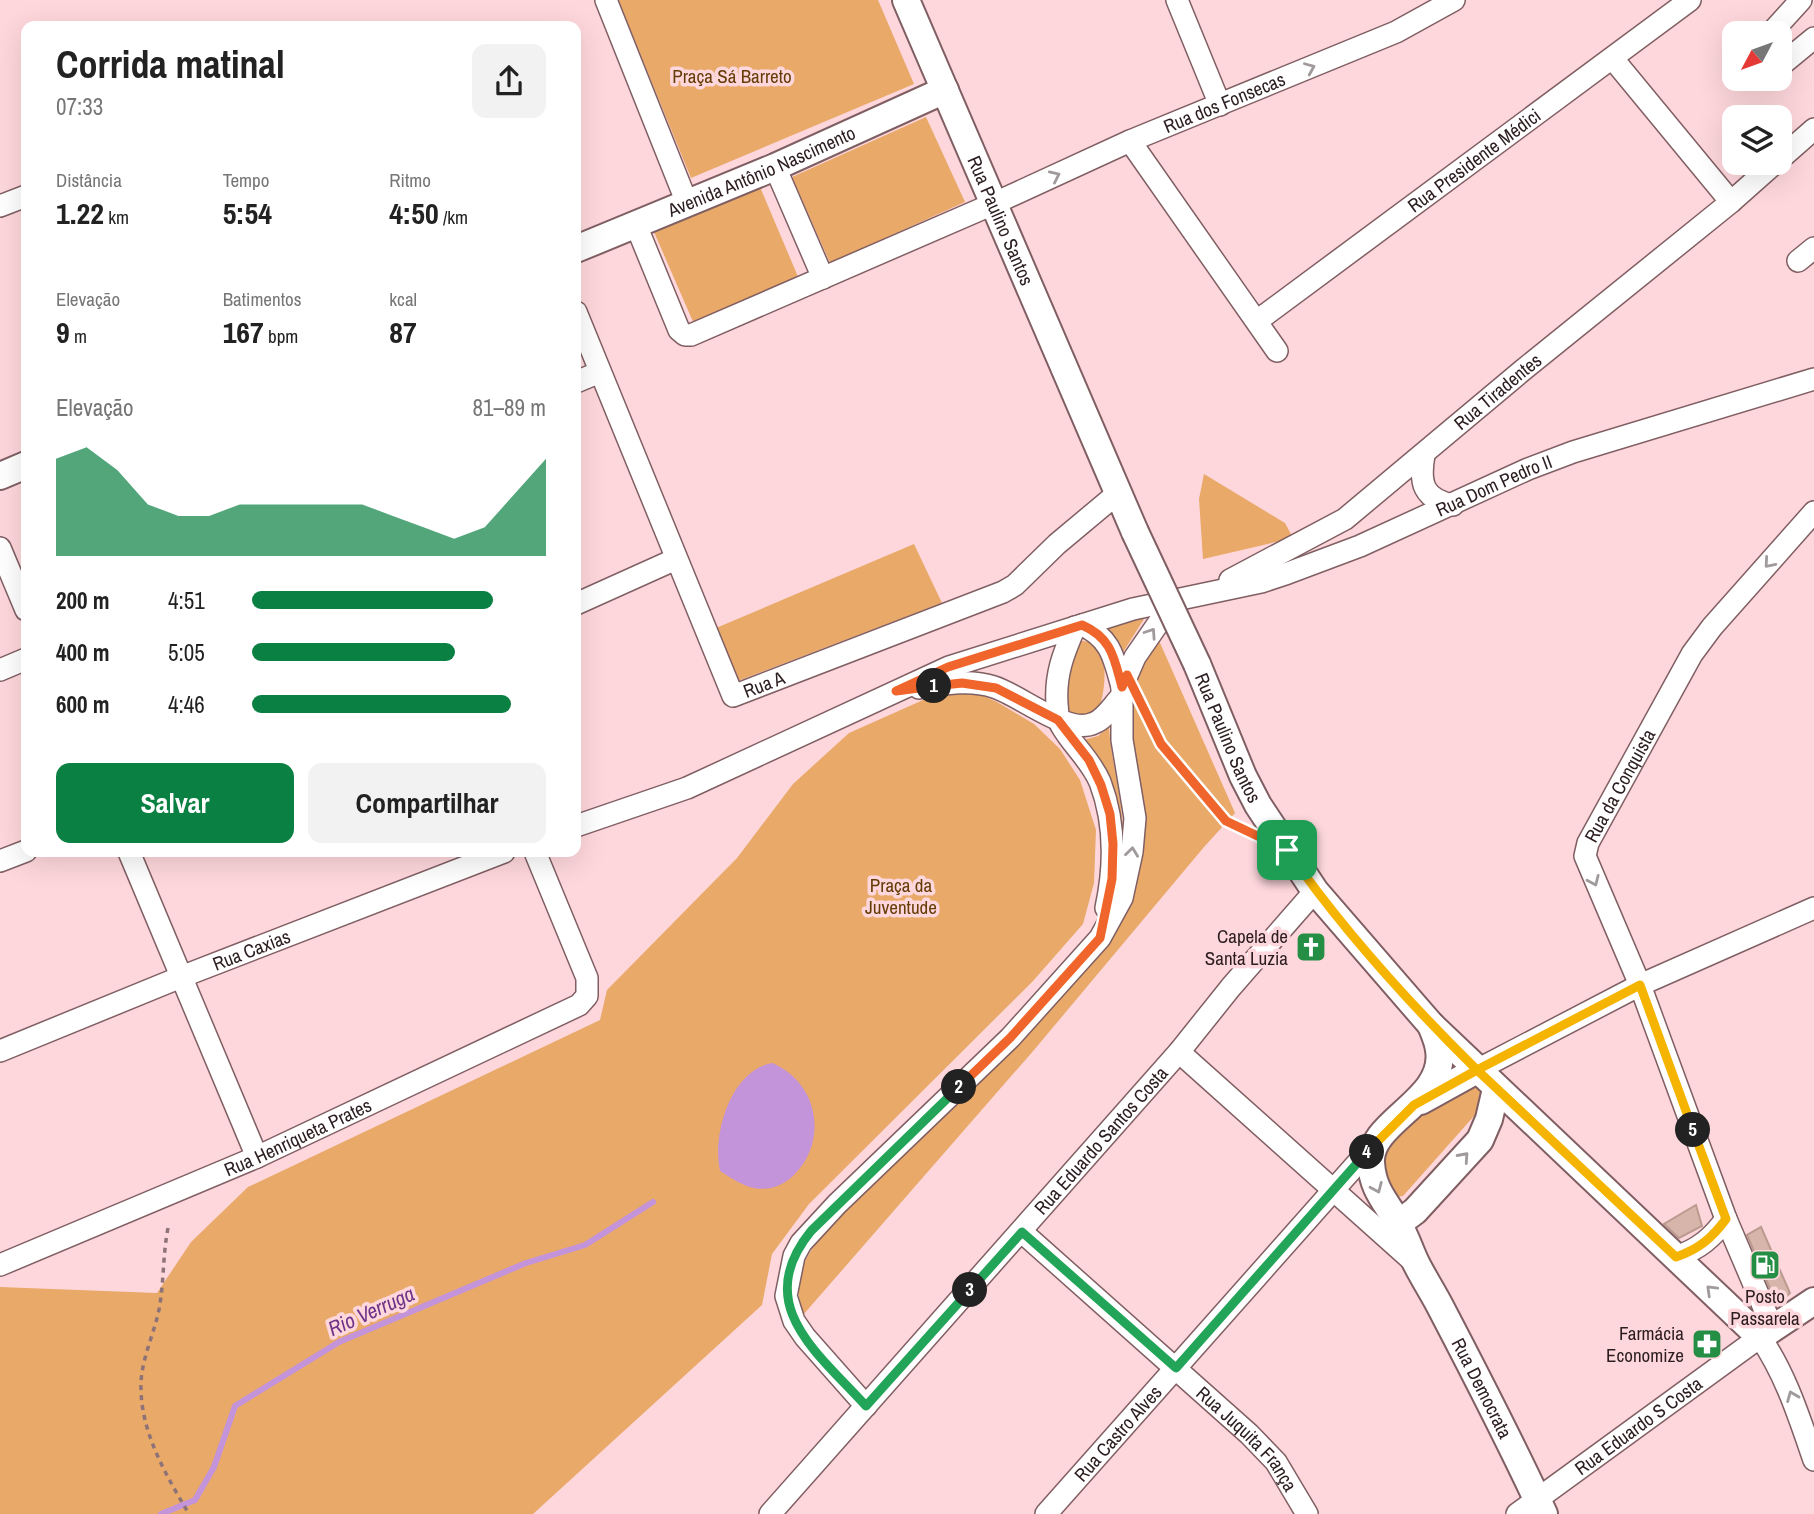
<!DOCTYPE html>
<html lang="pt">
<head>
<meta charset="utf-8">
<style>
  :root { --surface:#fff; --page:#f2f2f2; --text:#222; --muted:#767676; --accent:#0b8043 }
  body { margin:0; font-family:"Archivo Narrow",sans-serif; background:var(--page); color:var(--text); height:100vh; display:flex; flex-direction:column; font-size:26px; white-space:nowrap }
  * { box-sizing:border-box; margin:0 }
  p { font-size:23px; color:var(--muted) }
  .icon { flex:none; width:38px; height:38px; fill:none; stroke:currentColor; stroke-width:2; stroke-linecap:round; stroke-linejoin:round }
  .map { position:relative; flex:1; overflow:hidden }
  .drawer { position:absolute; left:21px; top:21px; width:560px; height:836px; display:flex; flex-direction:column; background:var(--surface); border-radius:14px; box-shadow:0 7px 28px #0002 }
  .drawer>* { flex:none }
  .needle { width:46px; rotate:229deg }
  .controls { position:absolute; left:1722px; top:21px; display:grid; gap:14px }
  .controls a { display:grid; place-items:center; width:70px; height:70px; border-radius:14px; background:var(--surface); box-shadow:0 7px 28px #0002; font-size:35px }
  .pin { position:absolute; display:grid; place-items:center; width:60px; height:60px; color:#fff; margin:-30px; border-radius:14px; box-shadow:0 4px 10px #0006 }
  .km { position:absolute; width:35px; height:35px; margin:-18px; border-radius:50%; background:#222; color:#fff; font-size:19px; line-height:35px; text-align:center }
  .round { display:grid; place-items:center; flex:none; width:74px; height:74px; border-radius:14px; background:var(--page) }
  .headline { display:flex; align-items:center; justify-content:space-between; height:119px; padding:0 35px }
  h1 { font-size:38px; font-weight:800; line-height:52px }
  .stats { display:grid; grid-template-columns:repeat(3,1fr); gap:10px; height:119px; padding:7px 35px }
  .stats div { display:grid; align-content:center }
  .stats b { font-size:30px; font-weight:800 }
  .stats small { font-size:19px; font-weight:400 }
  .stats p { font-size:19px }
  .chart { height:196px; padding:14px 35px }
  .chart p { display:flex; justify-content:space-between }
  .chart svg { width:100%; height:126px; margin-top:7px; fill:var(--accent); opacity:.7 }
  .primary-button { display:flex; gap:14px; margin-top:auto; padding:14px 35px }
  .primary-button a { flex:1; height:80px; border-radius:14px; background:var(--accent); color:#fff; font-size:28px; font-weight:800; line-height:80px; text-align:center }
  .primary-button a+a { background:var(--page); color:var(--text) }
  ul { padding:0 35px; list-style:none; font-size:23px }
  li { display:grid; grid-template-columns:112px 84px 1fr; align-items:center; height:52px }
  li i { height:18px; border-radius:9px; background:var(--accent) }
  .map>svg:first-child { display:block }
  .green { fill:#e8a969 }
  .water { fill:#c494db }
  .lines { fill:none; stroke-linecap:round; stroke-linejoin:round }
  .stream { stroke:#c494db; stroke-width:6 }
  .building { fill:#d7b5aa; stroke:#bc9a90; stroke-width:2 }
  .minor-casing { stroke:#805f63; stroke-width:24 }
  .major-casing { stroke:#805f63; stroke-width:30 }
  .path { stroke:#8d7377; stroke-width:3.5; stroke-dasharray:5 5; stroke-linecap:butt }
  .minor { stroke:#fff; stroke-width:21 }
  .major { stroke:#fff; stroke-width:26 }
  .major-bridge-casing { stroke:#805f63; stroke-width:30; stroke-linecap:butt }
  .major-bridge { stroke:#fff; stroke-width:26 }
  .oneway { stroke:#a09a9b }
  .split-1-casing { stroke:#fff; stroke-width:14 }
  .split-2-casing { stroke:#fff; stroke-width:14 }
  .split-3-casing { stroke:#fff; stroke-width:14 }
  .split-4-casing { stroke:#fff; stroke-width:14 }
  .split-5-casing { stroke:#fff; stroke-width:14 }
  .split-6-casing { stroke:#fff; stroke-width:14 }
  .split-1 { stroke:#f0652b; stroke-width:9 }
  .split-2 { stroke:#f0652b; stroke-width:9 }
  .split-3 { stroke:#22a559; stroke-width:9 }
  .split-4 { stroke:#22a559; stroke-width:9 }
  .split-5 { stroke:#f5b400; stroke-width:9 }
  .split-6 { stroke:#f5b400; stroke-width:9 }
  .labels { text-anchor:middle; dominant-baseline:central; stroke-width:7; stroke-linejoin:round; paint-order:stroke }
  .park-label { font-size:19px; fill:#653c05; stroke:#fed7dc }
  .street-label { font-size:19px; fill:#2c1e20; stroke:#fed7dc }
  .poi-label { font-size:19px; fill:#2c1e20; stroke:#fed7dc; text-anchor:end }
  .water-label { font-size:21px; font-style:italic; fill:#6f3488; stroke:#fed7dc }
</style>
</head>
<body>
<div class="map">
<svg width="1814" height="1514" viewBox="0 0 1814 1514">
  <rect width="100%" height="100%" fill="#fed7dc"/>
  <path class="green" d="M618 0H878L914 84 691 178Z
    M926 117 965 202 830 263 792 177Z
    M760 187 799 279 694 324 654 232Z
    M1204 474 1285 523 1293 538 1203 559 1199 499Z
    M914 544 942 603 735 682 709 631Z
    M1149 611 1120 657 1099 627Z
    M1157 636 1235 813 1204 847 1034 1050 803 1315C789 1273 810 1249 836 1219L988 1074 1055 1001 1134 871 1126 736 1131 677Z
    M1075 640C1083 641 1090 641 1097 646 1109 656 1105 699 1097 712 1094 716 1088 719 1084 722L1060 712Z
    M941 692H975L997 702 1034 724 1060 749 1080 780 1096 830 1094 883 1083 924 1033 981 809 1204 772 1254 762 1305 533 1514H0V1287L157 1293 191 1242 248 1187 600 1020 607 990 737 858 793 784 849 733Z
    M1109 727C1112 770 1126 809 1123 852L1118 851 1076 742 1098 736Z
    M1452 1085H1479L1482 1100 1475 1115 1403 1196 1388 1198 1381 1152 1394 1132Z"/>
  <path class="water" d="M772 1063C818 1082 829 1140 794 1175 782 1186 770 1191 754 1188 742 1186 730 1177 720 1171 712 1135 730 1071 772 1063Z"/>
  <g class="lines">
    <path class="stream" d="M161 1514 195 1500 214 1467 235 1406 339 1342 526 1263 585 1245 653 1202"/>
  </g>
  <path class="building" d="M1696 1205 1702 1226 1679 1238 1664 1224Z
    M1761 1227 1790 1293 1777 1305 1747 1235Z"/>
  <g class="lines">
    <g class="minor-casing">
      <g id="minor">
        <path d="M606 0 687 203"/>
        <path d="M1177 0 1220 105"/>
        <path d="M1771 33 1801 0"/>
        <path d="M1613 59 1731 202"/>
        <path d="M1780 66 1814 38"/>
        <path d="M1130 141 1277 351"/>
        <path d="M1780 159 1814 129"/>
        <path d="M775 167 823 278"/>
        <path d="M0 206 26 196"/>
        <path id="s1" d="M636 225 679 330 685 335H691L993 204 1130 141 1396 32 1454 0"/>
        <path d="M1798 261 1814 248"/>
        <path id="s2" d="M576 312 733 696 1003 592 1015 585 1057 544 1118 493"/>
        <path id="s3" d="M1257 321 1690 0"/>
        <path d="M576 382 600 372"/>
        <path d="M1424 455C1419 483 1423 499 1453 505"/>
        <path d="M0 548 26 610"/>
        <path id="s4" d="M1230 580 1345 519 1523 370 1731 202 1775 163"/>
        <path d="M576 604 676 559"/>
        <path d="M1082 625C1111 638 1114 658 1122 687"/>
        <path d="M1075 627C1063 654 1055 675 1057 704 1058 711 1057 719 1061 725 1073 746 1090 759 1100 782 1116 824 1115 866 1106 908"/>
        <path d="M0 670 26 659"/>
        <path d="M919 688C944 684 970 679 994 687 1020 695 1068 736 1094 723 1105 719 1113 705 1121 697"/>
        <path id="s5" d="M576 826 687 788 949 667 1133 609 1261 582 1288 573 1360 546 1528 469 1573 452 1814 379"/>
        <path d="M129 852 257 1157"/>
        <path d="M0 861 26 851"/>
        <path id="s6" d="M0 1051 181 977 504 852"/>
        <path d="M1179 1052 1415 1263"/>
        <path d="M1477 1070 1640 985 1814 908"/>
        <path id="s7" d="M1022 1232 1249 1434 1276 1462 1307 1514"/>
        <path d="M1676 1257C1699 1249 1712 1238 1726 1219"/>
        <path id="s8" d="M0 1265 257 1157 579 1005 587 996V978L535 852"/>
        <path id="s9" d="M1773 1329 1726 1219 1640 985 1585 856 1588 843 1692 654 1712 627 1814 512"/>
        <path d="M866 1406 805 1337 794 1321 786 1296 794 1256 801 1243 837 1204 1010 1038 1100 938 1122 898 1132 852 1135 818 1122 740V687L1135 657 1175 599"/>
        <path id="s10" d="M770 1514 1179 1052 1231 987 1315 891"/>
        <path id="s11" d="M1046 1514 1377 1141"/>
        <path id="s12" d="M1517 1514 1760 1337C1786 1375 1799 1417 1814 1460"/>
      </g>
    </g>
    <g class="major-casing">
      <g id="major">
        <path id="s13" d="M906 0 1135 532"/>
        <path id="s14" d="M576 249 775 167 945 90"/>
        <path d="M0 476 26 465"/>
        <path id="s15" d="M1197 664 1243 776 1258 805 1315 891 1431 1025 1760 1337 1814 1301"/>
        <path id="s16" d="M1431 1025C1434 1033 1438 1041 1439 1050 1447 1101 1368 1121 1371 1163 1373 1192 1387 1202 1399 1225 1406 1237 1410 1251 1416 1263 1424 1279 1434 1294 1442 1310 1477 1377 1512 1445 1544 1514"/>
        <path d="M1421 1101 1477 1070"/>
        <path d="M1399 1223 1415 1211 1480 1140 1489 1119 1496 1089"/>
      </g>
    </g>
    <path class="path" d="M1142 705 1162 744 1226 821 1250 833
      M168 1228C163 1253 164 1278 160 1304 156 1331 140 1360 141 1388 141 1433 167 1477 189 1514"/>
    <use href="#minor" class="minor"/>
    <use href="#major" class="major"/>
    <g class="major-bridge-casing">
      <path id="major-bridge" d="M1135 532 1197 664"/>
    </g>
    <use href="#major-bridge" class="major-bridge"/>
  </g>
  <defs><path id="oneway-chevron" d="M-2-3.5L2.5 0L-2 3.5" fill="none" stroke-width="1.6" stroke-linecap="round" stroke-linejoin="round" transform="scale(1.75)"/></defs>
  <g class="oneway">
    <use href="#oneway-chevron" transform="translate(1310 68) rotate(-23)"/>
    <use href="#oneway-chevron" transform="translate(1055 176) rotate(-25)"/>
    <use href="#oneway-chevron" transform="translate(1769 563) rotate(131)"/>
    <use href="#oneway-chevron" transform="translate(1151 633) rotate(-56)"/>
    <use href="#oneway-chevron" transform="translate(1132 852) rotate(-83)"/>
    <use href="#oneway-chevron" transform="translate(1594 881) rotate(66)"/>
    <use href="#oneway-chevron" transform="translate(1464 1157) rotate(-48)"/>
    <use href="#oneway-chevron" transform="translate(1377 1188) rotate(67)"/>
    <use href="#oneway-chevron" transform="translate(1711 1290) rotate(-136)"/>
    <use href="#oneway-chevron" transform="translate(1792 1396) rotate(-112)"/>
  </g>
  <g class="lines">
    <g class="split-1-casing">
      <path id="split-1" d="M934 686 896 691 948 667 1082 625C1112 638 1114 658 1122 687L1127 675 1161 744 1226 821 1287 850"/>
    </g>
    <g class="split-2-casing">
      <path id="split-2" d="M934 686 962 683 996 688 1058 720 1089 760 1101 785 1110 814 1113 844 1112 879 1100 938 1010 1038 959 1087"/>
    </g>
    <g class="split-3-casing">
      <path id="split-3" d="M959 1087 811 1231C751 1305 818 1353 866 1406L970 1290"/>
    </g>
    <g class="split-4-casing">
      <path id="split-4" d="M970 1290 1022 1232 1176 1368 1367 1152"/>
    </g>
    <g class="split-5-casing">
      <path id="split-5" d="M1367 1152 1414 1105 1477 1070 1676 1257C1699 1249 1712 1238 1726 1219L1693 1130"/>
    </g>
    <g class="split-6-casing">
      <path id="split-6" d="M1287 850C1342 929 1408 1002 1477 1070L1640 985 1693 1130"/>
    </g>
    <use href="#split-1" class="split-1"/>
    <use href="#split-2" class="split-2"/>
    <use href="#split-3" class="split-3"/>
    <use href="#split-4" class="split-4"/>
    <use href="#split-5" class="split-5"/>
    <use href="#split-6" class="split-6"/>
  </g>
  <defs>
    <g id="church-square" transform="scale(1.575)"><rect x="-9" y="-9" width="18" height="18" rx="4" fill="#248e45" stroke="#fed7dc"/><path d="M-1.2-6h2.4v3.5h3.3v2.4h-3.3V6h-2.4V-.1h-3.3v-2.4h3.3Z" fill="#fff"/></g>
    <g id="fuel-square" transform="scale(1.575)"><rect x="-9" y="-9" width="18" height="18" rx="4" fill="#248e45" stroke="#fed7dc"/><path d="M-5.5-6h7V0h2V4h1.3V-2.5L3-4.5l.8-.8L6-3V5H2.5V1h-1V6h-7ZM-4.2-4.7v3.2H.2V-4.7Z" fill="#fff"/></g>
    <g id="pharmacy-square" transform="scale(1.575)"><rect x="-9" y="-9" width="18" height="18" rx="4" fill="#248e45" stroke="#fed7dc"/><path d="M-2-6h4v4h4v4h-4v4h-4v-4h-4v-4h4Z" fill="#fff"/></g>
  </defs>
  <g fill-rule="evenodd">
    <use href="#church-square" x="1311" y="947"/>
    <use href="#fuel-square" x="1765" y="1265"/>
    <use href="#pharmacy-square" x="1707" y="1344"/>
  </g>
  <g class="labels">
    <g class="park-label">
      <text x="732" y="76">Praça Sá Barreto</text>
      <text x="901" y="885">Praça da<tspan x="901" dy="22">Juventude</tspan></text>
    </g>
    <g class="street-label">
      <text stroke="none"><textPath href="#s1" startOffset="709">Rua dos Fonsecas</textPath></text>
      <text stroke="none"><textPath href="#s3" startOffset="270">Rua Presidente Médici</textPath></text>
      <text stroke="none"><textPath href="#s14" startOffset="201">Avenida Antônio Nascimento</textPath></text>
      <text stroke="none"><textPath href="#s13" startOffset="240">Rua Paulino Santos</textPath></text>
      <text stroke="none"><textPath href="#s4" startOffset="329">Rua Tiradentes</textPath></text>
      <text stroke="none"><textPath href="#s5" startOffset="982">Rua Dom Pedro II</textPath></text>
      <text stroke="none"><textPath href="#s2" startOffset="448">Rua A</textPath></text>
      <text stroke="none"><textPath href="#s15" startOffset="80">Rua Paulino Santos</textPath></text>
      <text stroke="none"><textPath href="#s9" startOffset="588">Rua da Conquista</textPath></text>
      <text stroke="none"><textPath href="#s6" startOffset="271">Rua Caxias</textPath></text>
      <text stroke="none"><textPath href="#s8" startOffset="324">Rua Henriqueta Prates</textPath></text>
      <text stroke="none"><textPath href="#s10" startOffset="499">Rua Eduardo Santos Costa</textPath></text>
      <text stroke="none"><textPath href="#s16" startOffset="416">Rua Democrata</textPath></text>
      <text stroke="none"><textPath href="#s12" startOffset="150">Rua Eduardo S Costa</textPath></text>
      <text stroke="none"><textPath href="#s11" startOffset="108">Rua Castro Alves</textPath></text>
      <text stroke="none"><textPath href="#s7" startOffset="306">Rua Juquita França</textPath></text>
    </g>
    <g class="poi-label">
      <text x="1288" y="936">Capela de<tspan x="1288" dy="22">Santa Luzia</tspan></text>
      <text x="1765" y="1296" text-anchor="middle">Posto<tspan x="1765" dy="22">Passarela</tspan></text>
      <text x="1684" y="1333">Farmácia<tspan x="1684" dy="22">Economize</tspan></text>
    </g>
    <g class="water-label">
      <text transform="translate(371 1311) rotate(-24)">Rio Verruga</text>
    </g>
  </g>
</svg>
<div class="controls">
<a><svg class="needle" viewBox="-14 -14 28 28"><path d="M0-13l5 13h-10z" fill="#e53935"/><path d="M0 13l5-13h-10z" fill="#767676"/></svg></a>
<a><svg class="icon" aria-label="layers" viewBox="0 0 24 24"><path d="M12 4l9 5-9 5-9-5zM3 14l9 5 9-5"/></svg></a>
</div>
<div class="pin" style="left:1287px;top:850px;background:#1e9e55"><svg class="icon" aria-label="arrive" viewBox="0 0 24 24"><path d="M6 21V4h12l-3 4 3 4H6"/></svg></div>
<b class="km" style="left:934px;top:686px">1</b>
<b class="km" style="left:959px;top:1087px">2</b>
<b class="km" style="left:970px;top:1290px">3</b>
<b class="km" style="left:1367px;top:1152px">4</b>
<b class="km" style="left:1693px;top:1130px">5</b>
<section class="drawer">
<div class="headline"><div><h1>Corrida matinal</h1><p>07:33</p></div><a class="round"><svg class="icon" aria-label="share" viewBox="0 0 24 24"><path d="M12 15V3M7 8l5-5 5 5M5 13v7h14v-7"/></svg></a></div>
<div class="stats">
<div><p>Distância</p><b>1.22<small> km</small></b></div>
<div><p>Tempo</p><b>5:54</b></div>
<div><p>Ritmo</p><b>4:50<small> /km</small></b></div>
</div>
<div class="stats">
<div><p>Elevação</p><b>9<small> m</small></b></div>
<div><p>Batimentos</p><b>167<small> bpm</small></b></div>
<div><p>kcal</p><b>87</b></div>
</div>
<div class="chart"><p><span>Elevação</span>81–89 m</p>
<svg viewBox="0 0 160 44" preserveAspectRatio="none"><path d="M0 44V10L10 6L20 14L30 26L40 30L50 30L60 26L70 26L80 26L90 26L100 26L110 30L120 34L130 38L140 34L150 22L160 10V44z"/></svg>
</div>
<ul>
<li><b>200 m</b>4:51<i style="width:82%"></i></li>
<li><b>400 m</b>5:05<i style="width:69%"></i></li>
<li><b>600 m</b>4:46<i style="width:88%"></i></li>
</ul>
<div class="primary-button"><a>Salvar</a><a>Compartilhar</a></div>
</section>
</div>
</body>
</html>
